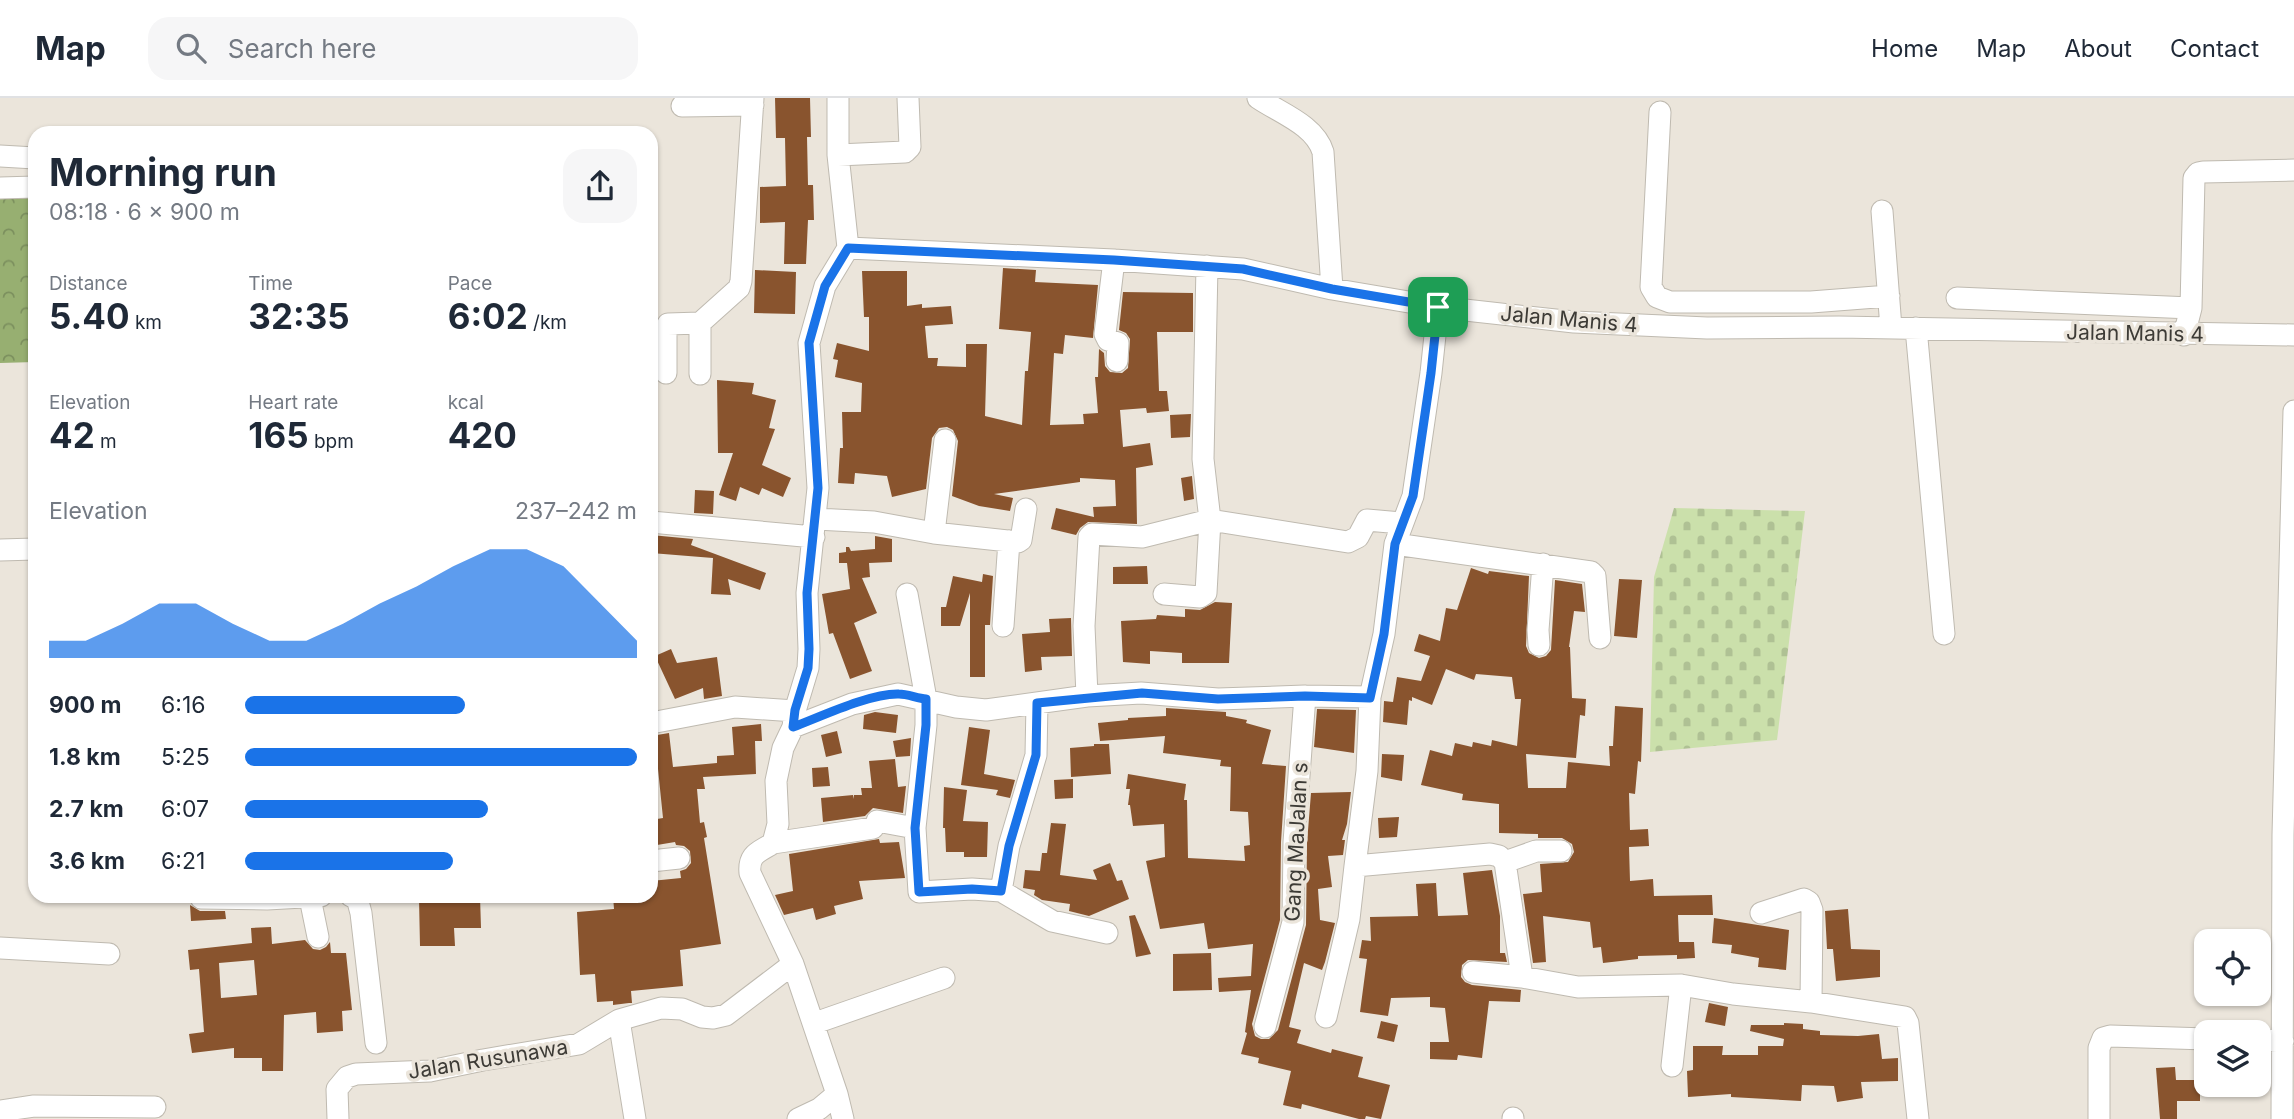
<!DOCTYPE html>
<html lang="en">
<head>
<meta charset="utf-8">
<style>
  :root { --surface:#fff; --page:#f6f6f7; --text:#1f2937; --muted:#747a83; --line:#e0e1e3; --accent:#1a73e8 }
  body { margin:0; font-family:Inter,sans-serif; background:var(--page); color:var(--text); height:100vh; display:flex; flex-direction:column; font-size:26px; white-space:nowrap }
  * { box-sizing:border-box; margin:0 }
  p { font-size:23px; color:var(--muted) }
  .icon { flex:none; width:38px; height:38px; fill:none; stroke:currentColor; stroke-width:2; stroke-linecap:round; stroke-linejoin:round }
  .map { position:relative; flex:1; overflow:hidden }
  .drawer { position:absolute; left:28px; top:28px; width:630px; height:777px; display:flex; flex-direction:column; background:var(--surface); border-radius:21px; box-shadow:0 2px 5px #0004 }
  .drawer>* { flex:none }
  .fabs { position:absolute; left:2194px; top:831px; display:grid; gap:14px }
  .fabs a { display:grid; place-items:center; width:77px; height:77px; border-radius:14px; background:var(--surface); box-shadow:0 2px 5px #0004; font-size:35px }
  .pin { position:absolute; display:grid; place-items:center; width:60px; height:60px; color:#fff; margin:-30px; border-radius:14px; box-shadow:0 4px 10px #0006 }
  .round { display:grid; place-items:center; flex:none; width:74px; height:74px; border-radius:21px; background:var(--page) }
  .summary { display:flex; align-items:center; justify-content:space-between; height:119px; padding:0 21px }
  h1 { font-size:38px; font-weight:700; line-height:52px }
  .stats { display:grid; grid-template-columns:repeat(3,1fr); gap:10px; height:119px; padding:7px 21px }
  .stats div { display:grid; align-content:center }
  .stats b { font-size:35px; font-weight:700 }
  .stats small { font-size:19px; font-weight:400 }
  .stats p { font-size:19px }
  .chart { height:196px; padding:14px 21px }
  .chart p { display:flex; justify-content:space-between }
  .chart svg { width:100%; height:126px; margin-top:7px; fill:var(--accent); opacity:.7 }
  ul { padding:0 21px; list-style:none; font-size:23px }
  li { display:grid; grid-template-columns:112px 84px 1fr; align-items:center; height:52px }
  li i { height:18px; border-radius:9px; background:var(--accent) }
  header { display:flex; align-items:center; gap:42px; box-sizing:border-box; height:98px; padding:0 35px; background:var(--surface); border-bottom:2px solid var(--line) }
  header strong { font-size:33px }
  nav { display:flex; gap:38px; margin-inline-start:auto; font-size:24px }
  .search { width:490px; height:63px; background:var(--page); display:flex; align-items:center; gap:18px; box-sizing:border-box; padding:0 24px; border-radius:21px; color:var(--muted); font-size:26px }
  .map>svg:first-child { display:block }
  .forest { fill:url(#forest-crowns) }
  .cemetery { fill:url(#cemetery-stones) }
  .building { fill:#89542e; fill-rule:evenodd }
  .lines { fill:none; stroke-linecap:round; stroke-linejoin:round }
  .minor-casing { stroke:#bfbab0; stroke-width:23 }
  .minor { stroke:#fff; stroke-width:21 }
  .route-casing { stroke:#fff; stroke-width:14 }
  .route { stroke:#1a73e8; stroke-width:9 }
  .labels { text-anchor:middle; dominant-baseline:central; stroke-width:7; stroke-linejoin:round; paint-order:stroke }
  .street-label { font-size:21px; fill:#3d3b36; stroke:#ebe5db }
</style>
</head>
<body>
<header>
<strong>Map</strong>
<div class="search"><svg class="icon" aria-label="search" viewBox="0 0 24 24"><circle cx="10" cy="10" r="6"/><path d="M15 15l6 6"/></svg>Search here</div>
<nav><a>Home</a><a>Map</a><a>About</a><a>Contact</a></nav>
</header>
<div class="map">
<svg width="2294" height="1021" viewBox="0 0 2294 1021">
  <defs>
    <pattern id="forest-crowns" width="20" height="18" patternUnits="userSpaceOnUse" patternTransform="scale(1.75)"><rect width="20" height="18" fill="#97af71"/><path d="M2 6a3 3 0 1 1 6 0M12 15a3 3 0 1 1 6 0" fill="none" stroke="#7c905e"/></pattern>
    <pattern id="cemetery-stones" width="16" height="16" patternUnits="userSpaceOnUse" patternTransform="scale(1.75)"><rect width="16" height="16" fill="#cbe0ab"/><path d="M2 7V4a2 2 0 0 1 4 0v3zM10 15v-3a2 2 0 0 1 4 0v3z" fill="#afc194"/></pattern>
  </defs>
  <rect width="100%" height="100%" fill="#ebe5db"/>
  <path class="forest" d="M35 87V264L0 265V88Z"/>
  <path class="cemetery" d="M1674 410 1805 413 1777 642 1650 654 1654 479Z"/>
  <path class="building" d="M775 0H810L811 39H807L808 87H813L814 122H808L806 166H784L785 124 760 125V89L786 88 785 40H776Z
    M1003 170 1036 172 1035 184 1098 187 1093 240 1065 237 1063 256 1054 255 1050 327 1084 326 1083 316 1098 315 1095 279H1098L1099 251 1104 255 1105 268 1110 274 1122 275 1128 270 1130 241 1126 235 1119 232 1123 194 1193 195V234H1157L1159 293H1167L1169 313 1147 315 1146 310 1120 312 1123 349 1150 345 1153 367 1136 370 1137 426 1088 424 1080 430 1076 437 1051 431 1056 410 1094 419 1093 409 1116 408 1115 382 1080 380V384L994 396 1013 400 1010 413 979 408 952 398 958 343 953 332 947 329 939 330 932 340 926 391 892 399 887 378 855 375 854 386 838 385 840 350H843L842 314H861L862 285 835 279 838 262 833 261 837 245 869 253V219H864L862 173H907V208L922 206V210L951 208 953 226 925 228 928 260H938L937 268 966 269V246H987L985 318 1022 327 1025 273H1028L1031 234 999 231Z
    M755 172 796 174 795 216 754 215Z
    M717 282 754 285 752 296 776 302 769 330 775 331 762 367 791 380 783 399 762 390 759 397 740 389 736 403 719 397 733 355H718Z
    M1191 316 1190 339 1171 340 1170 317Z
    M1192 378 1194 401 1184 403 1181 380Z
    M695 392 714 393 713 416 694 415Z
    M651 437 693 441 691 447 766 475 760 492 728 481 731 497 711 496 713 460 651 455Z
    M875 438 892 441V464L869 465 870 479 862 480 877 515 854 525 872 573 850 581 833 535 829 536 822 496 850 491 847 465H839V455L846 454V449H849L851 453 875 451Z
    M1147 468 1148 486H1113V469Z
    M1471 470 1488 476 1489 473 1529 478 1526 548 1529 555 1539 560 1546 558 1551 552 1555 482 1582 486 1585 514 1574 513 1569 549H1570L1572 600 1586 601 1585 618 1580 617 1576 660 1526 656 1528 690H1566L1568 664 1610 668 1609 648H1613L1615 608 1643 610 1641 664 1638 663 1635 696 1629 695 1630 732 1648 731 1649 748 1629 749 1630 783 1653 781 1654 798 1712 797 1713 817H1678L1679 844H1694L1695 860 1677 861V857L1638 858V861L1603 865 1601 849 1593 850 1590 824 1543 818 1546 864 1533 865 1523 796 1542 794 1540 766 1568 764 1574 754 1572 746 1562 740H1538V736L1499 735V706L1462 702 1463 696 1421 687 1430 652 1452 658 1455 645 1472 649 1473 644 1491 648 1492 642 1517 648 1521 601H1515L1512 579 1476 576 1474 582 1446 571 1432 607 1412 599V603L1409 602 1407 627 1383 624 1384 603 1393 604 1397 579 1421 583 1430 558 1414 553 1419 536 1440 543 1446 510 1457 512Z
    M983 476 993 478 990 527H985V579H970V495L960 528H941V509H946L953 478 982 484Z
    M1619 481 1642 482 1637 540 1614 538Z
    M1215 504 1232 505 1229 565H1182V555L1150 553V566L1123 564 1121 523 1156 521 1157 517 1185 519V511L1200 512Z
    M1071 520 1072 558 1041 559 1042 572 1025 574 1022 536 1050 534 1049 521Z
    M671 551 677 565 717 559 722 598 704 601 703 590 675 601 655 558Z
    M1166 610 1226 614V618L1247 622 1246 625 1271 632 1262 666 1286 668 1281 744 1280 822 1252 926 1255 938 1261 941H1269L1278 932 1306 827 1307 745 1311 695 1351 694 1347 726 1342 742H1345L1343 757 1328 758 1332 789 1318 791 1320 822 1335 825 1325 864 1322 872 1304 865 1289 929 1301 932 1297 945 1331 955 1332 951 1363 959 1358 979 1390 987 1381 1021 1366 1018 1365 1021H1359L1302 1006 1301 1011 1283 1007 1291 973 1258 965 1259 960 1241 956 1247 935 1245 934 1251 892 1219 894 1218 880 1251 878 1253 846 1208 851 1204 825 1160 831 1146 763 1165 759 1164 726 1133 728 1130 707H1128L1130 691H1126L1128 676 1186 686 1184 702H1187L1188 760 1245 763 1244 748 1250 747 1248 714 1230 713 1231 669 1220 668 1221 662 1163 655 1165 638 1100 643 1098 625 1128 622V620L1166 618Z
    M1317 611 1356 612 1354 655 1314 649Z
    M875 614 898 617 896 635 863 631 864 617Z
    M761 626 762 643H755L756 676 703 679 705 691H697L700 725 704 724 707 739 704 740 721 846 680 852 683 888 631 893 632 905H629L613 907V903L597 904 595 876 580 877 577 814 614 811 613 798H651V783L681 780 680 773 686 771 691 765 690 753 684 748 676 747 675 744 651 748V722L663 720 657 661 651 662V638L669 635 673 669 717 665V658L734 657 732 629Z
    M969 629 990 632 984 676 1015 682 1010 700 996 697 998 692 961 687Z
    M837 633 842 655 826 659 821 637Z
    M911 640 910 658 896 659 893 643Z
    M1094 646H1109L1111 676 1071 679 1070 650 1094 648Z
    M1382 656 1404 657 1402 683 1381 679Z
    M895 661 898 689 906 688 903 715 873 710 865 718 823 724 821 700 853 697 854 701V697H862L861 690H872L869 663Z
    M828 669 830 688 813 689 812 670Z
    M1073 681V700L1055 701 1054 682Z
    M944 689 967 692 963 723 988 724 987 759H964V754H946L945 730H943Z
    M1399 719 1397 739 1379 740 1378 720Z
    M1051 725 1066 726 1060 777 1097 782 1093 772 1110 765 1117 783 1122 782 1129 801 1089 818 1069 813 1070 806 1042 802 1034 797 1035 792 1023 790 1025 772 1040 773 1042 755H1047Z
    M879 741 880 745 899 744 905 780 859 783 863 801 834 808 836 816 816 822 813 810 784 817 775 797 793 793 789 756Z
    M1492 772 1500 818V855H1505L1507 864 1468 862 1462 867 1461 879 1465 884 1472 887 1521 892 1520 904 1489 903 1482 960 1458 957 1457 962 1430 961V944H1449L1445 910 1430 909V899L1391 900 1388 918 1360 914 1367 861 1359 860 1362 842 1371 843 1370 819 1418 818 1416 786 1436 785 1438 818 1468 817 1463 775Z
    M458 798H480L481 830H454L455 848H420L419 801H458Z
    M190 807 200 813H225L226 821 191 823Z
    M1848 811 1851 851 1880 852V879L1836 883 1833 851H1827L1825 813Z
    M1135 817 1151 856 1136 859 1129 818Z
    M1714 820 1789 832 1786 872 1758 869 1759 860 1731 855 1732 847 1712 845Z
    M271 829 272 846 305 842 313 851 320 852 326 849 330 844 331 855H346L352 912 342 913 343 933 317 935 316 914 284 917 283 973H262V960H234V950L192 955 189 936 204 934 199 871 190 872 188 852 252 845 251 830ZM254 862 257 897 221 900 219 865Z
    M1211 855 1212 892 1173 893V856Z
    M1709 905 1728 909 1725 928 1705 924Z
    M1381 923 1398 927 1394 944 1377 940Z
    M1784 925 1803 926V931L1820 933V937L1858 938 1879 936 1882 961 1898 960V983L1861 984 1863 1000 1837 1004 1834 988 1802 987 1801 1003 1731 999V996L1688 999 1687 973 1693 972V948H1723L1722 957H1758V948H1783L1784 941 1750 933 1751 927H1784Z
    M2175 969 2176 982H2200V1003H2177V1021H2160L2156 970Z"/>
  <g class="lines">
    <g class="minor-casing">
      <path id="minor" d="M838 0V57L848 150
        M1258 0C1280 15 1315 27 1323 54L1332 191
        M682 8 753 7
        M1660 14 1651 189 1657 199 1670 204H1811L1889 198
        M838 57 905 54 910 49 908 0
        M0 58 35 60
        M0 90 35 89
        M1882 113 1891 230
        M848 150 1114 162 1243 171 1332 191 1438 209 1574 224 1707 230 1839 229 2294 237
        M1114 162 1105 236 1108 242 1118 245 1117 263
        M1957 200 2191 210
        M1438 209 1431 275 1413 398 1395 446 1384 536 1370 599 1367 673 1355 768 1490 756 1499 758 1505 764 1522 879 1578 889 1681 887 1733 896 1811 904
        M1916 230 1944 536
        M2184 237 2191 210 2194 80 2198 75 2203 74 2294 72
        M666 275V230L668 226 700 225
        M700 276V225L739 190 741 183 753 0
        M816 421 874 424 934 435 1018 444 1021 442 1026 411
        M651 424 814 439
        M934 435 945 342
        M1395 446 1591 474 1595 478 1600 540
        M0 452 35 451
        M907 496 926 601V627L915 730 919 794 972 791 1001 793 1052 823 1107 835
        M1164 496 1200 499 1206 495 1210 422 1203 361 1207 168
        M1003 528 1009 443
        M1539 547 1538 532 1543 466
        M1087 598 1084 528 1089 439 1092 436 1142 439 1210 422 1348 444 1358 439 1367 422 1401 425
        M651 625 735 609 795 613
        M793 629 852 606 898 596 956 609 986 612 1087 598 1141 595 1218 601 1305 598 1370 599
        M877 723 915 730
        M773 745 873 730
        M651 763 679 760
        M1505 764 1536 753H1561
        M1001 793 1009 748 1036 657 1037 605
        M351 798 357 800 361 815 376 945
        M201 800 267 801 266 798
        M310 800 318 839
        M267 801 321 798
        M1761 815 1804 801 1809 804 1812 812 1811 904 1905 919 1908 925 1918 1021
        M0 850 109 856
        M1473 874 1522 879
        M1326 919 1349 821 1355 768
        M619 922 635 1021
        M815 925 944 880
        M1265 929 1293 824 1294 744 1305 598
        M2259 942 2283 943
        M1672 968 1681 887
        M837 996 843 1021
        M0 1013 34 1008 155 1009
        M1513 1020V1021
        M338 1021 337 991 347 979 356 976 430 973 483 962 579 946 619 922 661 910 682 911 702 919 713 920 726 917 793 866
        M798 1021 819 1011 837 996 793 866 750 775C748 755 760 754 773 745L778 726 776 683 783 650 793 629 795 613 808 570 809 551 807 495 818 390 809 245 825 188 848 150
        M2099 1021V950L2103 940 2110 938 2207 941
        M2282 1021 2283 737 2294 313"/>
    </g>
    <use href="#minor" class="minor"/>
  </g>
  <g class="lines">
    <g class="route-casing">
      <path id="route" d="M848 150 1114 162 1243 171 1332 191 1438 209 1431 275 1413 398 1395 446 1384 536 1370 600 1305 598 1218 601 1142 595 1037 605 1036 657 1009 748 1001 793 972 791 919 794 915 730 926 627V601C917 600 907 596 899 596 870 595 820 619 793 629L795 612 808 570 809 551 807 495 818 390 809 245 825 188Z"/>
    </g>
    <use href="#route" class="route"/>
  </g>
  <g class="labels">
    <g class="street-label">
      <text transform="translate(1569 221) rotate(5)">Jalan Manis 4</text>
      <text transform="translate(2135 235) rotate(1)">Jalan Manis 4</text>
      <text transform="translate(1296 744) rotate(-87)">Gang MaJalan s</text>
      <text transform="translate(488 961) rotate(-9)">Jalan Rusunawa</text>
    </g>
  </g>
</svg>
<div class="fabs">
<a><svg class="icon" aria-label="locate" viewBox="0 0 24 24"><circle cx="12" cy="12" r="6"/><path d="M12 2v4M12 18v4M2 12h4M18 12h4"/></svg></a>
<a><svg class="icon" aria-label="layers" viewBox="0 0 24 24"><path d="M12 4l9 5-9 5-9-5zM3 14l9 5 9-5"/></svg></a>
</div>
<div class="pin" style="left:1438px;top:209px;background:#1e9e55"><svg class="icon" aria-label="arrive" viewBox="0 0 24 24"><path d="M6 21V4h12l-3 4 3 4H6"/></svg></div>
<section class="drawer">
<div class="summary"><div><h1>Morning run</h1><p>08:18 · 6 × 900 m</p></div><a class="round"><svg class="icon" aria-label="share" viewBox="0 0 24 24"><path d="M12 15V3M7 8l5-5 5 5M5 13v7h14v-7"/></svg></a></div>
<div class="stats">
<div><p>Distance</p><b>5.40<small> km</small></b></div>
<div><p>Time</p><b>32:35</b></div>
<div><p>Pace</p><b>6:02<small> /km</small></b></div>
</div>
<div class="stats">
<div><p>Elevation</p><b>42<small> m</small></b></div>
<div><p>Heart rate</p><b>165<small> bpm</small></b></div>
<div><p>kcal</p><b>420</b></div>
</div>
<div class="chart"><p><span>Elevation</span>237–242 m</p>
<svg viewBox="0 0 160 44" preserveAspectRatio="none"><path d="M0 44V38L10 38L20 32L30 25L40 25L50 32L60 38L70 38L80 32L90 25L100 19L110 12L120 6L130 6L140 12L150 25L160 38V44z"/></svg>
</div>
<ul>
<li><b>900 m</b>6:16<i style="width:56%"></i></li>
<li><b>1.8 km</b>5:25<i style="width:100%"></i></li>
<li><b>2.7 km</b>6:07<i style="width:62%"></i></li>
<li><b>3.6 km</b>6:21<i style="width:53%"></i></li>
</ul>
</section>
</div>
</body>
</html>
